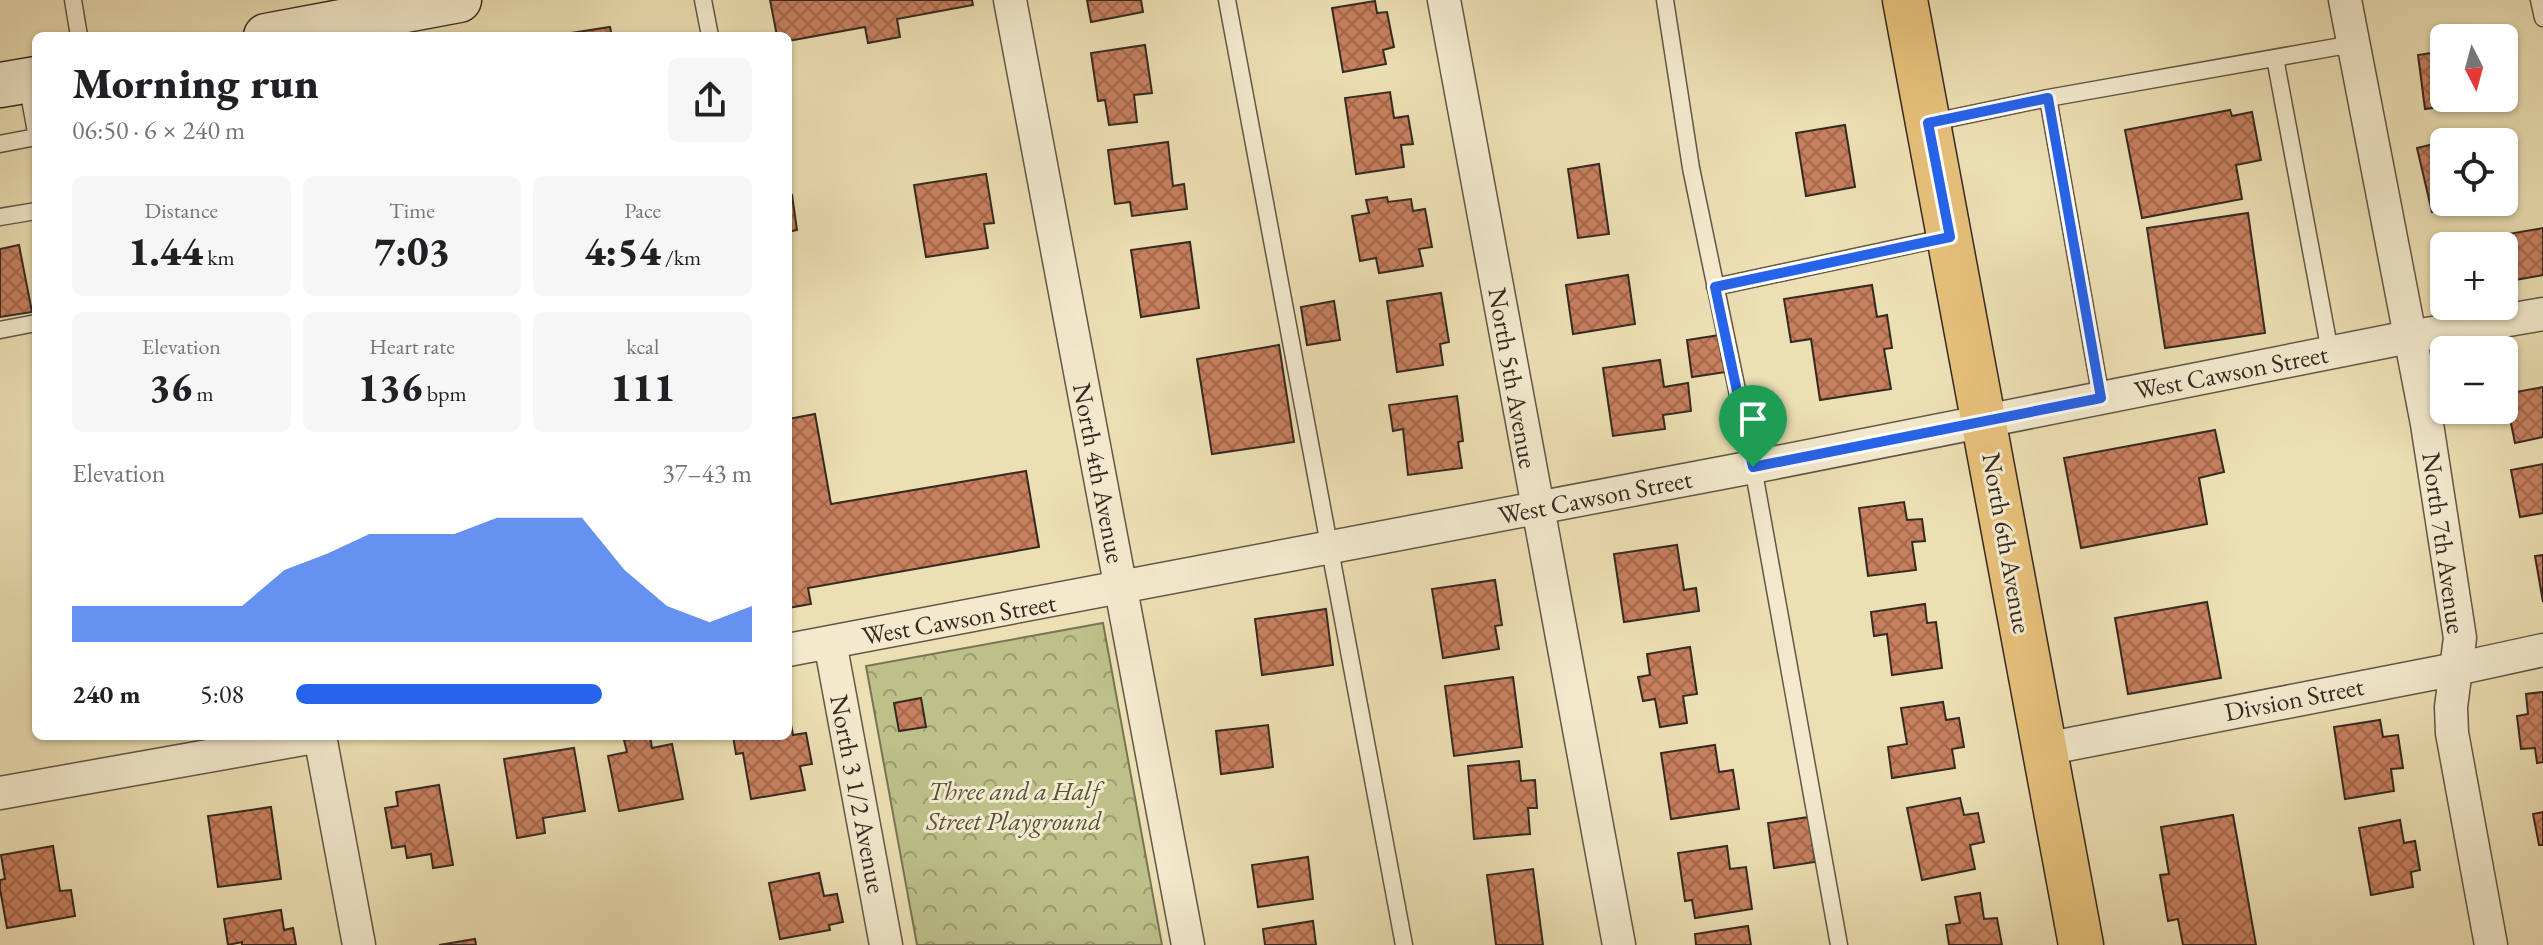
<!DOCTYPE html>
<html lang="en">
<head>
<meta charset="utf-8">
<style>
  :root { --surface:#fff; --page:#f6f6f6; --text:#202124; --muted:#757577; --accent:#2563eb }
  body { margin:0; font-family:"EB Garamond",serif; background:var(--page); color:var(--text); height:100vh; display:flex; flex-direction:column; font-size:30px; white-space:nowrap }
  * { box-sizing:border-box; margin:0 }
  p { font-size:26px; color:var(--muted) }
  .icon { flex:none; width:44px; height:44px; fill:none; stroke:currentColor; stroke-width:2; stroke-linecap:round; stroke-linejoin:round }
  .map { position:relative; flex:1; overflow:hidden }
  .details { position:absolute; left:32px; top:32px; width:760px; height:708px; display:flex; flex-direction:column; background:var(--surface); border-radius:12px; box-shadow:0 2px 6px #0004 }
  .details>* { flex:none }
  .needle { width:52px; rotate:174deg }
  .controls { position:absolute; left:2430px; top:24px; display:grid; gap:16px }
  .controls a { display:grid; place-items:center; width:88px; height:88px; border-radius:12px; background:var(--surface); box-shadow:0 2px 6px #0004; font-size:40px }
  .pin { position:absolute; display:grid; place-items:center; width:68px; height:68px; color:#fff; margin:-82px -34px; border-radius:50% 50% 50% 0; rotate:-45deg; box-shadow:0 0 8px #0007 }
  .pin .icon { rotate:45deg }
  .round { display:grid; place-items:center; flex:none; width:84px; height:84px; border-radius:12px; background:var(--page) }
  .head { display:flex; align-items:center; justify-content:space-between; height:136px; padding:0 40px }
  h1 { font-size:44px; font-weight:800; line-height:60px }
  .metrics { display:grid; grid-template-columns:repeat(3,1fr); gap:12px; height:136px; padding:8px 40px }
  .metrics div { display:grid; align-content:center; border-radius:12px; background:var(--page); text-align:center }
  .metrics b { font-size:40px; font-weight:800 }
  .metrics small { font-size:22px; font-weight:400 }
  .metrics p { font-size:22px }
  .chart { height:224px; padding:16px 40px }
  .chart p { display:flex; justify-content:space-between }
  .chart svg { width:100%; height:144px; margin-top:8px; fill:var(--accent); opacity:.7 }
  ul { padding:0 40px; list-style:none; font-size:26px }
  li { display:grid; grid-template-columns:128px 96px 1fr; align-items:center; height:60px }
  li i { height:20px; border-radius:10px; background:var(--accent) }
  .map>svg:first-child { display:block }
  .park { fill:url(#park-crowns); stroke:#797456; stroke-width:2 }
  .building { fill:url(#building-cross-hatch); stroke:#352922; stroke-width:2 }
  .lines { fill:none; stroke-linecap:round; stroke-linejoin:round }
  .service-casing { stroke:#635646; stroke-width:19 }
  .minor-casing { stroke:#635646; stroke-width:35 }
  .secondary-casing { stroke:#352922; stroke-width:47 }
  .primary-casing { stroke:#352922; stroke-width:47 }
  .service { stroke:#f3eace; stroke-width:16 }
  .minor { stroke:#f3eace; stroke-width:32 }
  .secondary { stroke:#f3eace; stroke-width:44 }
  .primary { stroke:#e6c07a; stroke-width:44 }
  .route-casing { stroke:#fff; stroke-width:16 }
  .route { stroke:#2563eb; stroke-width:10 }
  .labels { text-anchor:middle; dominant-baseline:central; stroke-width:6; stroke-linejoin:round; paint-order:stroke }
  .street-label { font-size:26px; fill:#352922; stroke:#f3eace }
  .park-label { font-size:26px; font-style:italic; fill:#574f3c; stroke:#f3eace }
</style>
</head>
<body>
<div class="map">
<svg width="2543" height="945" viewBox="0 0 2543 945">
  <defs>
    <pattern id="park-crowns" width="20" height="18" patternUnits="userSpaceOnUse" patternTransform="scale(2)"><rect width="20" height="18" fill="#bdc089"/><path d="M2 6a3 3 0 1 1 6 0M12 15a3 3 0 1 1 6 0" fill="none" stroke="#9a9c70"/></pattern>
    <pattern id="building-cross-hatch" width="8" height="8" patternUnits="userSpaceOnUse" patternTransform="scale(2)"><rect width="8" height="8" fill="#c77f5e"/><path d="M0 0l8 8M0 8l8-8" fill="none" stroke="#a2684d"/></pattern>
  </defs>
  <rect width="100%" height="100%" fill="#ecdfb3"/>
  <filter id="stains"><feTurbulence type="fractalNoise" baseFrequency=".0025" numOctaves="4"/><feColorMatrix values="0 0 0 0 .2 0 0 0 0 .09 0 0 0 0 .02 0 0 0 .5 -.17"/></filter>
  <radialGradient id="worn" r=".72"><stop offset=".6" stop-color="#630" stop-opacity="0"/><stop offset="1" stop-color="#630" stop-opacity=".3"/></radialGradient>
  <path class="park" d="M1103 623 1162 945H917L866 666Z"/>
  <path class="building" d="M770 0H972L973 5 897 19 900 37 868 43 865 27 788 41V36H777Z
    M1087 0H1141L1143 12 1091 22Z
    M1375 1 1377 13 1387 12 1394 47 1383 50 1386 64 1343 72 1332 8Z
    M610 27 612 36H552Z
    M1145 45 1152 93 1134 95 1137 122 1109 125 1105 100 1098 101 1091 53Z
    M2444 51V98H2490V100L2425 109 2418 55Z
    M1390 92 1394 118 1408 116 1413 144 1401 145 1404 167 1356 174 1345 98Z
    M2230 110 2232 116 2252 112 2261 160 2236 165 2242 199 2142 218 2125 130Z
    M1845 125 1855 187 1806 196 1796 133Z
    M2485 132 2487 142H2444V202H2475L2432 212 2417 148Z
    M1168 142 1173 186 1184 184 1187 209 1132 216 1130 202 1115 204 1108 150Z
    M1599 164 1609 234 1578 238 1568 169Z
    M986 174 994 223 984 224 988 248 926 257 914 185Z
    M792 195 797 230 788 232V196Z
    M1387 197 1388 202 1411 199 1413 211 1425 209 1432 247 1419 249 1423 266 1379 273 1376 258 1360 261 1352 216 1369 213 1366 200Z
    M2248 213 2265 333 2165 348 2147 228Z
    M2543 228V275L2504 282V246H2444V248V245Z
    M1190 242 1199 308 1141 317 1131 250Z
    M19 245 32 312 0 317V249Z
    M1628 275 1635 324 1573 334 1566 285Z
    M1872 285 1877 317 1887 315 1892 348 1884 349 1891 389 1820 400 1811 339 1791 342 1784 299Z
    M1441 293 1449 342 1440 344 1443 365 1397 372 1387 301Z
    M1334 301 1340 340 1307 345 1301 307Z
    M1720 335 1726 372 1692 377 1687 340Z
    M1279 345 1294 442 1212 454 1197 359Z
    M1660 360 1664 387 1688 383 1691 411 1663 415 1665 429 1613 436 1603 368Z
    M2543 387V437L2515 443 2505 394Z
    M1457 396 1463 441 1458 442 1462 468 1408 475 1403 429 1393 431 1389 405Z
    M815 414 831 504 1026 471 1039 547 808 588 811 604 788 608V419Z
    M2215 430 2224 472 2199 478 2207 524 2081 548 2064 458Z
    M2543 464V513L2520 517 2511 470Z
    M1904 502 1907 520 1922 519 1925 541 1912 542 1916 570 1868 576 1859 508Z
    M1677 545 1684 590 1696 588 1699 611 1624 622 1614 554Z
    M2543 555V602L2535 556Z
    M1495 580 1502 625 1495 626 1499 649 1443 658 1432 589Z
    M2207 602 2221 678 2128 694 2115 618Z
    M1925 604 1927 623 1936 622 1942 668 1892 675 1887 634 1874 636 1871 612Z
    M1326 609 1333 665 1262 675 1255 619Z
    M1690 647 1697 694 1683 696 1687 723 1660 727 1655 699 1643 701 1638 677 1650 675 1647 654Z
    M1513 677 1522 747 1454 756 1445 686Z
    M2543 692V762L2537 763 2535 748 2521 749 2517 716 2528 714 2526 694Z
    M921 698 926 727 899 731 894 703Z
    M1943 702 1946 720 1959 718 1964 747 1952 749 1955 768 1892 778 1888 747 1907 744 1901 708Z
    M788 719H790L793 735 806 733 812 764 800 766 805 790 751 799 743 753 736 754 733 736H788Z
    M2380 720 2383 737 2398 735 2403 768 2391 769 2394 791 2345 799 2334 727Z
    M1268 725 1273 767 1221 774 1216 731Z
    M650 736 652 748 672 744 683 799 619 811 608 756 627 752 624 740Z
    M1715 745 1719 772 1733 770 1739 809 1671 819 1661 753Z
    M574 748 585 811 543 818 545 833 517 838 504 759Z
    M1519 761 1521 781 1535 780 1537 808H1528L1530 834 1474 839 1468 766Z
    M439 785 453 865 433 868 431 854 407 858 405 846 392 848 385 808 398 806 396 792Z
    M1960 798 1964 815 1978 813 1984 842 1970 845 1975 869 1922 880 1907 808Z
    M271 807 281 879 218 887 208 816Z
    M2543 812V845H2539L2533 814Z
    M2233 815 2256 945H2183L2178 919 2168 921 2160 875 2169 874 2161 827Z
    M1809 817 1815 862 1774 868 1768 823Z
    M2400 820 2404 843 2415 841 2420 870 2411 872 2413 887 2371 895 2359 828Z
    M53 846 60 891 71 890 75 916 7 928 0 889V880L5 879 1 855Z
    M1727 846 1730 869 1746 867 1752 909 1695 918 1692 900 1685 901 1678 853Z
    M1308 857 1313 899 1258 907 1252 865Z
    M1533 869 1543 945H1496L1487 875Z
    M819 873 824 896 837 894 843 922 829 925 830 930 780 939 769 883Z
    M1980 893 1984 919 1997 918 2002 945H1949L1946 925 1960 923 1955 897Z
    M281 910 284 930 293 928 296 945H242V942L228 945 224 919Z
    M1313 921 1316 945H1265L1263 929Z
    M1748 926 1751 945H1696L1695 934Z
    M475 939 476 945H439Z"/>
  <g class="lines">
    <g class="service-casing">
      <path id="service" d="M73 0 79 36
        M703 0 710 36
        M1227 0 1404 945
        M1665 0 1691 168 1753 467 1839 945
        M2539 0 2543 18
        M2275 58 2330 352
        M27 83 36 132
        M2048 98 2353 44
        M1928 123 2048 98 2101 398
        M0 144 36 137
        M0 217 36 211
        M1715 287 1948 237
        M0 330 36 323"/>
    </g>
    <g class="minor-casing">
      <path id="minor" d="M1010 0 1188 945
        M1444 0 1619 945
        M2345 0 2427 424 2460 638 2451 707 2452 733 2491 945
        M830 642 886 945
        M788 650 1753 467 2409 337 2543 314
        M320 736 359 945
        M2045 749 2456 669 2543 650
        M0 793 320 736"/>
    </g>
    <g class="secondary-casing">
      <path id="secondary" d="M266 36 459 0
        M0 85 36 79"/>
    </g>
    <g class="primary-casing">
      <path id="primary" d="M1905 0 2081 945"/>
    </g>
    <use href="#service" class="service"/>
    <use href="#minor" class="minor"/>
    <use href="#secondary" class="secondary"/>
    <use href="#primary" class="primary"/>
  </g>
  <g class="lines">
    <g class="route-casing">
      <path id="route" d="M2048 98 2101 398 1753 467 1715 287 1950 237 1928 123Z"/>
    </g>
    <use href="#route" class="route"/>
  </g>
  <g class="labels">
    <g class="street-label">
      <text transform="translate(2231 372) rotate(-11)">West Cawson Street</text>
      <text transform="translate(1513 378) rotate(80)">North 5th Avenue</text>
      <text transform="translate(1099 473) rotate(79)">North 4th Avenue</text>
      <text transform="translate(1595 497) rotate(-11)">West Cawson Street</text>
      <text transform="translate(2007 543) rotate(80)">North 6th Avenue</text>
      <text transform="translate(2444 543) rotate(82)">North 7th Avenue</text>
      <text transform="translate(959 619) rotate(-10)">West Cawson Street</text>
      <text transform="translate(2294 699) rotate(-11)">Divsion Street</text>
      <text transform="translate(858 794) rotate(79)">North 3 1/2 Avenue</text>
    </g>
    <g class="park-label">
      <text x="1014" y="791">Three and a Half<tspan x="1014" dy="30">Street Playground</tspan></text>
    </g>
  </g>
  <rect width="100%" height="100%" filter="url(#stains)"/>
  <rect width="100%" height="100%" fill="url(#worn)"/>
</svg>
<div class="controls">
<a><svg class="needle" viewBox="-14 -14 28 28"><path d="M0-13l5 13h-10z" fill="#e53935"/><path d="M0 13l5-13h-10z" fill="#757577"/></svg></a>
<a><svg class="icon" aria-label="locate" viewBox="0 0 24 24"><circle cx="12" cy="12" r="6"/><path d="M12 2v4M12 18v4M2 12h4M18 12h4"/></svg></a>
<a>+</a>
<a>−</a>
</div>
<div class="pin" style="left:1753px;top:467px;background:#1e9e55"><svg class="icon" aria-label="arrive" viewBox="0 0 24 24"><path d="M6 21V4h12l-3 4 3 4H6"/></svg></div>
<section class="details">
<div class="head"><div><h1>Morning run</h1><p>06:50 · 6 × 240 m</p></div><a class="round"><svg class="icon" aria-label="share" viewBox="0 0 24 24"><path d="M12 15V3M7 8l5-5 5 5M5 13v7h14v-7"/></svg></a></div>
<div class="metrics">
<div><p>Distance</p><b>1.44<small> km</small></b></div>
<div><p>Time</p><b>7:03</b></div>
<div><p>Pace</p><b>4:54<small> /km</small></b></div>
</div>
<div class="metrics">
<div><p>Elevation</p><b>36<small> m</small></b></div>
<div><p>Heart rate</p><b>136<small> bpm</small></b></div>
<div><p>kcal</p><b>111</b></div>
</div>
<div class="chart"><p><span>Elevation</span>37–43 m</p>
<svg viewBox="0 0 160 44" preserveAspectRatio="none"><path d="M0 44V33L10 33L20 33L30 33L40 33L50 22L60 17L70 11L80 11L90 11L100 6L110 6L120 6L130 22L140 33L150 38L160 33V44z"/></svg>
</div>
<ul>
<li><b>240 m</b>5:08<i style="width:67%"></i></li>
</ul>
</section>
</div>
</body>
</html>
